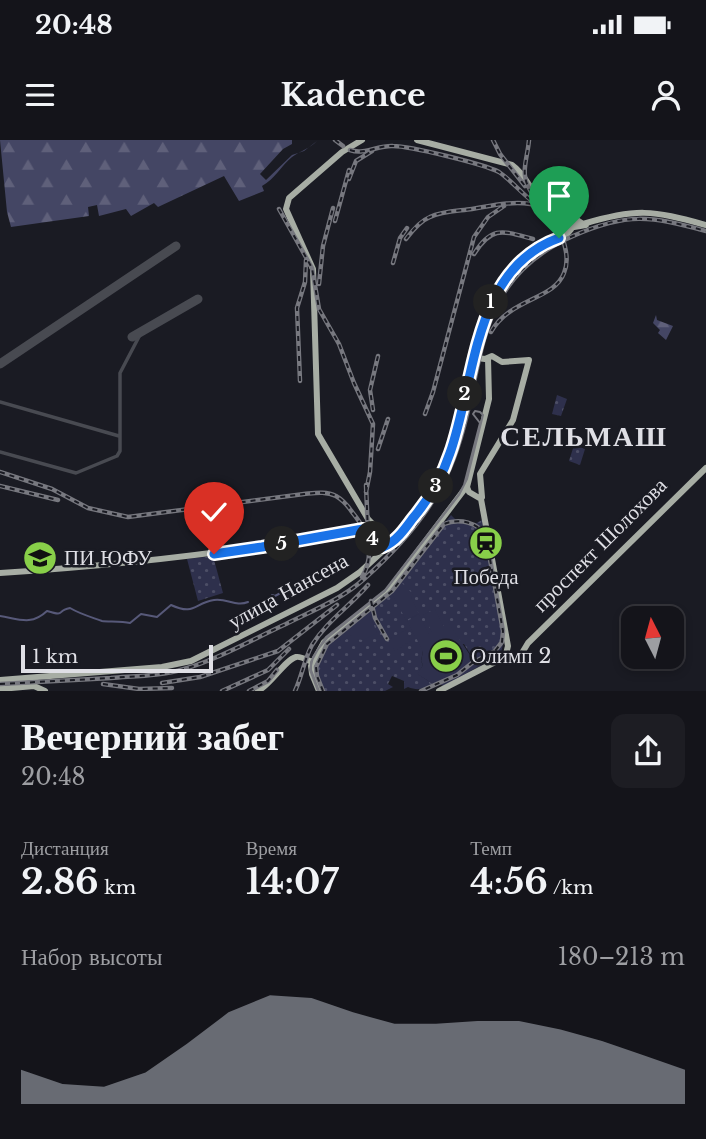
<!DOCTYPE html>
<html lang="ru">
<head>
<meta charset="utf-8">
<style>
  :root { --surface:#14141a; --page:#1d1d23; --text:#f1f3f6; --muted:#9d9ea2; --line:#333339; --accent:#8c9099 }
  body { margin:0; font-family:"Libre Baskerville",serif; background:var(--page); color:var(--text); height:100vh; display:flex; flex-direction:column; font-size:26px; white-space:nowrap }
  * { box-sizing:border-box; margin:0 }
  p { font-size:23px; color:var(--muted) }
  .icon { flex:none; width:38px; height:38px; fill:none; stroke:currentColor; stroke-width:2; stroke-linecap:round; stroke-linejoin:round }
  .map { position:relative; height:551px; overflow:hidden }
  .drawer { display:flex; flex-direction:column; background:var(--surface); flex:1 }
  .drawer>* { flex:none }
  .needle { width:46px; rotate:354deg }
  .fabs { position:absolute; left:621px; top:466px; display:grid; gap:14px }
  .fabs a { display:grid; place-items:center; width:63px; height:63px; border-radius:14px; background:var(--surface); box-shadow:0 4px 10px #0003,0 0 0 2px var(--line); font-size:35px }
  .scale { position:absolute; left:21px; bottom:18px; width:192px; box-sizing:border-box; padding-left:7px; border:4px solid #dfdfe5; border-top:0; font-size:19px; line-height:24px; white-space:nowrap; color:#dfdfe5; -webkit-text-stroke:5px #1a1b23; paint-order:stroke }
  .pin { position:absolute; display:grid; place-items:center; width:60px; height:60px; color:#fff; margin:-72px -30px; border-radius:50% 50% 50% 0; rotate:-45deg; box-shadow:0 0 7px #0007 }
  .pin .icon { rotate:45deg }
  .km { position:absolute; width:35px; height:35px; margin:-18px; border-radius:50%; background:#222; color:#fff; font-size:19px; line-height:35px; text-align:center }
  .round { display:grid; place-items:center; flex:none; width:74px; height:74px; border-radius:14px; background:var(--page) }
  .headline { display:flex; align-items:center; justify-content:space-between; height:119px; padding:0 21px }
  h1 { font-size:38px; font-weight:700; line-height:52px }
  .metrics { display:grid; grid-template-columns:repeat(3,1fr); gap:10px; height:119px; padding:7px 21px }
  .metrics div { display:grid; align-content:center }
  .metrics b { font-size:35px; font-weight:700 }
  .metrics small { font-size:19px; font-weight:400 }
  .metrics p { font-size:19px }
  .chart { height:196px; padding:14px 21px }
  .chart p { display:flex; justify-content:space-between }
  .chart svg { width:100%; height:126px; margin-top:7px; fill:var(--accent); opacity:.7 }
  .status { display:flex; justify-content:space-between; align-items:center; height:49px; padding:0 35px; background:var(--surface); direction:ltr }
  .status svg { height:19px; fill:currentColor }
  header { display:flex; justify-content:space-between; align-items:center; height:91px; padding:0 21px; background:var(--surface); font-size:32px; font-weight:700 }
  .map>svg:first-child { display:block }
  .forest { fill:url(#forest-firs) }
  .park { fill:url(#park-dots) }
  .garden { fill:#2e304c }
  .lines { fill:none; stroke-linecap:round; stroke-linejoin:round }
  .stream { stroke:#575979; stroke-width:2 }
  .taxiway { stroke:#484a51; stroke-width:3.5 }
  .runway { stroke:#484a51; stroke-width:9 }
  .major { stroke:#a7ada4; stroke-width:6 }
  .tram { stroke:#77787f; stroke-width:2 }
  .rail-casing { stroke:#77787f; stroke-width:4.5 }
  .rail { stroke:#1a1b23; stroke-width:2; stroke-dasharray:5; stroke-linecap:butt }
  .route-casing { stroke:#fff; stroke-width:14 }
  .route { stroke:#1a73e8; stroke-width:9 }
  .labels { text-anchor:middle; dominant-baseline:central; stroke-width:5; stroke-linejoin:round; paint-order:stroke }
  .street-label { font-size:21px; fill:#dfdfe5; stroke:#1a1b23 }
  .poi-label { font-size:21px; fill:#dfdfe5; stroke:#1a1b23; text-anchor:start }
  .district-label { font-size:28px; font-weight:bold; letter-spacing:2px; fill:#dfdfe5; stroke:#1a1b23 }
</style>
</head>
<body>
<div class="status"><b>20:48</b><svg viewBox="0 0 49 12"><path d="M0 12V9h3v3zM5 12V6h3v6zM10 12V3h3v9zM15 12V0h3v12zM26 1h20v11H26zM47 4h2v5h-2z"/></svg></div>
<header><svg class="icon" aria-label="menu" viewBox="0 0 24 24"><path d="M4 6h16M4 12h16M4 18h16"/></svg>Kadence<svg class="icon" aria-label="person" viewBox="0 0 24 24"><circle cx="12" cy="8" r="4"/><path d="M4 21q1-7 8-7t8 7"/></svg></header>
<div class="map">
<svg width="706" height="551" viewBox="0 0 706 551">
  <defs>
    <pattern id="forest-firs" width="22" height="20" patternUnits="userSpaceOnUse" patternTransform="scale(1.75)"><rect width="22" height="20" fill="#444664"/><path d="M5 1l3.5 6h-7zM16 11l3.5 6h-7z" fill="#5f607a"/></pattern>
    <pattern id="park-dots" width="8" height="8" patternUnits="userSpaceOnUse" patternTransform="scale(1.75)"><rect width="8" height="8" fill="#2e304c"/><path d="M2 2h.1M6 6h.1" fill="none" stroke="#4c4e66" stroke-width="1.8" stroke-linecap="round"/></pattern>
  </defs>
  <rect width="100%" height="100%" fill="#1a1b23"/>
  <path class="forest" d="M0 0H292V4L283 9 260 34 266 40 292 15 304 11 317 1C309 9 300 11 292 17 281 26 275 39 262 46L264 51 239 61 224 36 158 67 154 63 131 76 126 69 99 76 97 65 88 67 89 76 11 87 7 72Z
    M656 175 657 180 673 186 666 200 658 193 660 190 653 183Z"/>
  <path class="park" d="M557 255 567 259 561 276 552 274Z
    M574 305 585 309 580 325 569 321Z
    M451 375 455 379 475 384 482 380 504 500 500 517 478 527 464 504 423 511 421 521 423 525 418 534 433 544C423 549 418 551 408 547L404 549V541L392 536 388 544 393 547 385 551H321L313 533 314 522 326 503 392 450Z
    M213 416 223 453 198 461 187 419Z"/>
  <path class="garden" d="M400 441 413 454 411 457 419 474 406 480 391 452Z
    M435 469 443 486 448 482 478 527 443 546 437 542 433 544 417 534 423 525 421 521 423 511 407 481 419 475 429 494 432 492 423 475Z
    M369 473 377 493 363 500 356 499 352 495 344 501H341L339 496Z
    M405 490 412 500 395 511 388 500Z"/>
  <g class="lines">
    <path class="stream" d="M272 455 275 456 288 449 298 450
      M0 476C19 479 31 486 47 471 67 477 55 471 70 468 80 474 91 477 102 481 107 482 121 481 130 483L141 474 157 477 171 465C195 476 194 463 214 460 227 458 236 467 248 462"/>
    <path class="taxiway" d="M0 262 119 296
      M0 312 76 333 117 316 120 311V233L142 191"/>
    <path class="runway" d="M132 197 198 159
      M0 224 176 106"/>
    <path class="major" d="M362 0 342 12 289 58 286 69 313 129 318 294 368 379 388 400V406
      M417 0 512 25C525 34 530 49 540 60 550 70 560 77 568 88L586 85
      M566 86 567 81 574 78 583 84C637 68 651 70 706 85
      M476 213 477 218 485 219 492 216 502 222 529 220 513 280 480 334 482 357
      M0 433C122 425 242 412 361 389L365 390 382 407 387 406
      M501 522 519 518 528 503 706 328
      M0 540 162 527 191 521 337 448 360 432 396 399 428 360 447 321 476 211 487 172 496 154 522 119 543 104 567 94 578 81
      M0 549 34 546 45 551
      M258 551C271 544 285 520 296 517 301 516 307 520 312 522
      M319 551 312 534 311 526 324 502 387 452 467 346
      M439 551 501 519 506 514 508 506 481 359 469 352 467 347 489 259 488 218"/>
    <path class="tram" d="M318 551 310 530 313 517 326 497 385 450 459 354 464 345 480 283 473 274 475 271 480 272 483 275 467 339 459 355 385 451 327 498 318 509 311 522V530L319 551"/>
    <g class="rail-casing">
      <path id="rail" d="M335 0 343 6
        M493 0 500 14 525 46
        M529 0C527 23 518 35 534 56
        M350 10C365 15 378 5 393 6 410 6 484 24 499 32 512 41 523 55 536 64
        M349 39 356 21 372 11
        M279 69 312 128 319 169 339 204 354 243 373 284 370 332 366 352
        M335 81 349 30
        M406 99C412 91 420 81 430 77 442 71 459 71 472 69 508 63 550 51 562 96 566 109 569 121 564 133 554 160 510 158 491 192
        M474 114C492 85 503 91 533 99
        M393 123 400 98 407 88
        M319 144 323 106 333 68
        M300 241 297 168 305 142 306 120
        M373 270 370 250 378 216
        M425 274 433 252 474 97 488 77 504 66
        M378 309 388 279
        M0 332 52 349 88 368 128 377 304 354C315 353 326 351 336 356 343 360 348 366 352 372 368 391 376 413 362 437
        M366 345 368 393
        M0 346 58 360
        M371 461 375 478 387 499
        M162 543 200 537 278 511 337 465
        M0 544C37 542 74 540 111 538 135 536 161 536 184 529 219 519 253 499 286 484 312 471 342 459 364 439 399 408 432 371 450 328 489 236 464 144 573 96 628 72 650 76 706 91
        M103 544 139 549 172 548
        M222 551 268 530 289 509
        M249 551 268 541 277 530
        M295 551C302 536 304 520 312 505 327 481 350 466 368 445
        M323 551 317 536 316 527 327 504 392 451 444 384C459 378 479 382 486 397L503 491 502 502 495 511 472 523 457 535 421 551"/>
    </g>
    <use href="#rail" class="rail"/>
  </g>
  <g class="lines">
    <g class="route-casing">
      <path id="route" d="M214 414 262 407 363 389 383 407C396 402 405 389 413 378 430 358 442 337 450 313 476 240 472 129 559 98"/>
    </g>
    <use href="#route" class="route"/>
  </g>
  <defs>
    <g id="station-disc" transform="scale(1.75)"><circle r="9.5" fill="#88cf49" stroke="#1a1b23"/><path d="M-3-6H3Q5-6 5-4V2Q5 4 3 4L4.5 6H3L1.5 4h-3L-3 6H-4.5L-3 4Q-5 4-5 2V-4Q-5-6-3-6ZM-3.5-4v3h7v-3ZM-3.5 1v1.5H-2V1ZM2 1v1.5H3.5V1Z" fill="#111"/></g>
    <g id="university-disc" transform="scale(1.75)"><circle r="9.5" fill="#88cf49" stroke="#1a1b23"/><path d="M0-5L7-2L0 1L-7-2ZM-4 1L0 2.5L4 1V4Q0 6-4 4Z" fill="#111"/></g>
    <g id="stadium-disc" transform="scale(1.75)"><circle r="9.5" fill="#88cf49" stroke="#1a1b23"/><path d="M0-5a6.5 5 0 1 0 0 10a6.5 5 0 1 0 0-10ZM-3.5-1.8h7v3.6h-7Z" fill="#111"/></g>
  </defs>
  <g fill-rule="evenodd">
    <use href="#station-disc" x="486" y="403"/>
    <use href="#university-disc" x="40" y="418"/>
    <use href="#stadium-disc" x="446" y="516"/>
  </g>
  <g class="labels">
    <g class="street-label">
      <text transform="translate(600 405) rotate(-45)">проспект Шолохова</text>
      <text transform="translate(288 451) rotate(-29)">улица Нансена</text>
    </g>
    <g class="poi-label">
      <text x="64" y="418">ПИ ЮФУ</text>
      <text x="486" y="437" text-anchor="middle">Победа</text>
      <text x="471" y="516">Олимп 2</text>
    </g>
    <g class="district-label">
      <text x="584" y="296">СЕЛЬМАШ</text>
    </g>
  </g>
</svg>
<div class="fabs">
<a><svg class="needle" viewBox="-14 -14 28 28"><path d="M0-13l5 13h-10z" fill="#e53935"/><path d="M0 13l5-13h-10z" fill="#9d9ea2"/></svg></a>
</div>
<div class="scale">1 km</div>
<div class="pin" style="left:559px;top:98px;background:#1e9e55"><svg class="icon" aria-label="arrive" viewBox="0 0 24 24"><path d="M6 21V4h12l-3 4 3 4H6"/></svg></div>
<div class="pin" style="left:214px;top:414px;background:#d93025"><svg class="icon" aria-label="check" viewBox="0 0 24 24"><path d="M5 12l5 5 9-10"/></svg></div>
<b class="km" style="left:491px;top:162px">1</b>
<b class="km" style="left:465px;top:254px">2</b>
<b class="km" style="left:436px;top:346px">3</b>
<b class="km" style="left:373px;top:399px">4</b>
<b class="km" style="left:282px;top:404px">5</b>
</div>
<section class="drawer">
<div class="headline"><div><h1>Вечерний забег</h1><p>20:48</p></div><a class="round"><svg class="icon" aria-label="share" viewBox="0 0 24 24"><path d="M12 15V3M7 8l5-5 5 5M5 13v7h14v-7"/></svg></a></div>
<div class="metrics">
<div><p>Дистанция</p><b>2.86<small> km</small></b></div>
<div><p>Время</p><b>14:07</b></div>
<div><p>Темп</p><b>4:56<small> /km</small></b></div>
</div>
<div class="chart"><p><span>Набор высоты</span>180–213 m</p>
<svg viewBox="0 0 160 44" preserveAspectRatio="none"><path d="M0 44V32L10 37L20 38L30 33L40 23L50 12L60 6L70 7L80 12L90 16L100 16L110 15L120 15L130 18L140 22L150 27L160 32V44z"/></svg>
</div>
</section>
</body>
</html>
